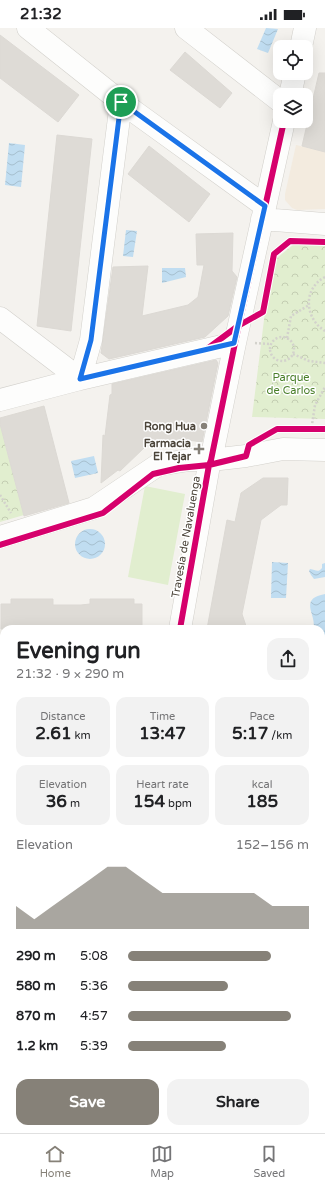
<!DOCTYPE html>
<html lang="en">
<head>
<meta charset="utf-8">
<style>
  :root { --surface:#fff; --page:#f2f2f2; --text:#202124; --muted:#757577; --line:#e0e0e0; --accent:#868178 }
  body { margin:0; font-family:"Varela Round",sans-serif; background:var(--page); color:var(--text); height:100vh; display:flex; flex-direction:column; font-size:15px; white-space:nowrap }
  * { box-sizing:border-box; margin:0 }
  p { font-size:13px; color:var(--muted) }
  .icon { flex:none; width:22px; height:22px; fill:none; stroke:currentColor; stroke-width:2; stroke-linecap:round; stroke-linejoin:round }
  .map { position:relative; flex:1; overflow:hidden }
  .sheet { position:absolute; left:0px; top:597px; width:325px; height:508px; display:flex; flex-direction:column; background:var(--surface); border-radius:12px 12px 0 0; box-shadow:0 4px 16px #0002 }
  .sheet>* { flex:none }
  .buttons { position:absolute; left:273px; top:12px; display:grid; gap:8px }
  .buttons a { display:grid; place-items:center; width:40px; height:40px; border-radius:8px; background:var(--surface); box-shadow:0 4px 16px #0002; font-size:20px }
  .pin { position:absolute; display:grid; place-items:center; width:34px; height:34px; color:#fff; margin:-17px; border:2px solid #fff; border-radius:50%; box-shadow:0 1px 4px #0007 }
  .round { display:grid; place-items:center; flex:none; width:42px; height:42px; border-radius:12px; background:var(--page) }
  .headline { display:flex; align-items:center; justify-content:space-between; height:68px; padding:0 16px }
  h1 { font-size:22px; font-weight:700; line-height:30px }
  .metrics { display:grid; grid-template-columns:repeat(3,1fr); gap:6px; height:68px; padding:4px 16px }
  .metrics div { display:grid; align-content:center; border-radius:10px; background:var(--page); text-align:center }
  .metrics b { font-size:17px; font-weight:700 }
  .metrics small { font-size:11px; font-weight:400 }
  .metrics p { font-size:11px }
  .chart { height:112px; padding:8px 16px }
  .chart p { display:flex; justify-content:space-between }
  .chart svg { width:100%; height:72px; margin-top:4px; fill:var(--accent); opacity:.7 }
  .action { display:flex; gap:8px; margin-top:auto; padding:8px 16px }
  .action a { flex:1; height:46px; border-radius:12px; background:var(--accent); color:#fff; font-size:16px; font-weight:700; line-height:46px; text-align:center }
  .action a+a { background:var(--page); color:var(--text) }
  ul { padding:0 16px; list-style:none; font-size:13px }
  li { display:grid; grid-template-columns:64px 48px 1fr; align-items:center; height:30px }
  li i { height:10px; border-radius:5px; background:var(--accent) }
  .status { display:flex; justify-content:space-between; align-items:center; height:28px; padding:0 20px; background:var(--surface); direction:ltr }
  .status svg { height:11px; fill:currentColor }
  .dock { display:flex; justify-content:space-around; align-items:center; height:56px; border-top:1px solid var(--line); background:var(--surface); font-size:11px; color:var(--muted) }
  .dock a { display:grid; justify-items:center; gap:2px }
  .dock .active { color:var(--accent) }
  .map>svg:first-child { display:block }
  .commercial { fill:#f3ebdf }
  .education { fill:#eae5da }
  .forest { fill:url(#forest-crowns) }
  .pitch { fill:#e1eecf }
  .water { fill:url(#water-waves) }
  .building { fill:#dedbd6; stroke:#dcd9d4 }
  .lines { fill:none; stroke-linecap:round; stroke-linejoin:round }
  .minor-casing { stroke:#d2d0cb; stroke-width:23 }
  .path { stroke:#d3d2cc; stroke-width:2.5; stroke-dasharray:2 2; stroke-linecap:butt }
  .minor { stroke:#fdfdfc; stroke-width:22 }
  .cycleway-casing { stroke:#fff; stroke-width:8 }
  .cycleway { stroke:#d6006c; stroke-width:6 }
  .route-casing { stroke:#fff; stroke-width:8 }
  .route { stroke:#1a73e8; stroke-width:5 }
  .poi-dot { fill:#868178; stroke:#fff; stroke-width:1.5 }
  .labels { text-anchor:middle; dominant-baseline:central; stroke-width:3; stroke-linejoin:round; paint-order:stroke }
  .park-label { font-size:11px; fill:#4a7f2a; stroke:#fff }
  .poi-label { font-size:11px; font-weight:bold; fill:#4b4439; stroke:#fff; text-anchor:end }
  .street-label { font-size:11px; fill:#4b4439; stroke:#fff }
</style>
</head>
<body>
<div class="status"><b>21:32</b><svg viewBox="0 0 49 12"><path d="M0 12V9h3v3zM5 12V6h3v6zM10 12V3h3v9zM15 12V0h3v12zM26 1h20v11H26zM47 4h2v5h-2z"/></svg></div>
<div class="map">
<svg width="325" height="1105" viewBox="0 0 325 1105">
  <defs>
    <pattern id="forest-crowns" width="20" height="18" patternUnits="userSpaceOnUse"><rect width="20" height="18" fill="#e1eecf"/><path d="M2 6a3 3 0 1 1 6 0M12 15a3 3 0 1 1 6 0" fill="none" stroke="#c3cdb2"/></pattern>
    <pattern id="water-waves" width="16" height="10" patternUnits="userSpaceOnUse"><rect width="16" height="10" fill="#c0ddf1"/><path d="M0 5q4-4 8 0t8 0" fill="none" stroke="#a6bfcf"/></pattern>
  </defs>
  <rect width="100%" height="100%" fill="#f4f2ee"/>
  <path class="commercial" d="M296 117 325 124V181L297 182 292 180 285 172V166Z"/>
  <path class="education" d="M4 716V785H0V717Z"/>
  <path class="forest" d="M299 212 325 214V391L252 389 271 235Z
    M0 396 24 487 0 494Z"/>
  <path class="pitch" d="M145 458 185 466 168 557 128 549Z"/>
  <path class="water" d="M266 0 278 1 268 25 257 21Z
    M9 115 25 117 21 159 5 157Z
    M126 202 137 203 133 229 123 228Z
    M162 240H185L186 249 162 255Z
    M94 428 98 445 75 450 71 433Z
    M75 516a15 15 0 1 1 30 0a15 15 0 1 1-30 0Z
    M272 534 288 535 286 570H271Z
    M325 535V549L314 551 311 547 309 543 310 541C316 542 318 545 322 540V536Z
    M325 566V615L321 616V601H313C318 588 297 571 325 566Z"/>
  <path class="building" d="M0 7 79 67 58 94 0 50Z
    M185 24 232 65 220 80 170 42Z
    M319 45H325V124L302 118Z
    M57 107 92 111 71 303 37 298Z
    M149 118 210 166 189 194 128 146Z
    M233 205 232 243 237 249 228 288 205 309 109 331 101 325 113 239 148 238 142 288 188 277 198 269 204 237H197L196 206Z
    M216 332 218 335 202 414 188 412 187 416 182 415 179 417 172 415 166 420 146 418 120 443 118 442 101 455 103 407 105 408 110 367 112 366V356Z
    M44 378 69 475 24 488 0 396V390Z
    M263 450H288L287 477H281L261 492 242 586 247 601H207L227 492 235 494 241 465Z
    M11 571H53V577H81L90 576V571H134V576H142V601H1V576H11Z"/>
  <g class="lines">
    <g class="minor-casing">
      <path id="minor" d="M28 0 121 74 265 178
        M186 0 280 73
        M301 19 305 0
        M290 67 295 45
        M262 191 325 196
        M0 290 80 351 91 312 121 74
        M0 372 80 351 235 315
        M0 509 94 480 158 437 189 432H211L246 428 283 421 325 422
        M180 601 209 437 211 432 235 315 284 93
        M0 674H4
        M321 675H325
        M0 691H4
        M321 696H325
        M0 790H4
        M321 800H325
        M321 949H325
        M0 954 4 953
        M321 1093 325 1091
        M89 1101 93 1105
        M205 1101 209 1105
        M23 1105 63 1101
        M291 1105 300 1101"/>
    </g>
    <path class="path" d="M325 249C302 261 305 291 325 303
      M270 321a12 12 0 1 1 24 0a12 12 0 1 1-24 0Z
      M287 310 291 288 309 277
      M255 315 270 316
      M293 326 309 333 325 335
      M311 403 315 377 325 359
      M0 467 11 485"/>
    <use href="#minor" class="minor"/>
    <g class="cycleway-casing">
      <path id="cycleway" d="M207 321 238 298 263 284 274 226 290 213 325 214
        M0 517 103 485 153 446 179 440 209 437 246 428 249 417 277 401H325
        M180 601 209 437 211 432 235 315 284 93"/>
    </g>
    <use href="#cycleway" class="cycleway"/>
  </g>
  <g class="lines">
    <g class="route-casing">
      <path id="route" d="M121 74 265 178 234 315 80 351 91 312Z"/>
    </g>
    <use href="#route" class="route"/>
  </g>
  <g class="poi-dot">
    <circle cx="204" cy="398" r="4"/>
    <path d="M197 415h4v4h4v4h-4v4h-4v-4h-4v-4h4z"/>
  </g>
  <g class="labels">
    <g class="park-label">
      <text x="291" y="349">Parque<tspan x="291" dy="13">de Carlos</tspan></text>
    </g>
    <g class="poi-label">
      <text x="196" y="398">Rong Hua</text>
      <text x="191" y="415">Farmacia<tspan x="191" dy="13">El Tejar</tspan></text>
    </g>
    <g class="street-label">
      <text transform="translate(186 509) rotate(-80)">Travesía de Navaluenga</text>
    </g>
  </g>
</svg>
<div class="buttons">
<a><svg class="icon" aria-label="locate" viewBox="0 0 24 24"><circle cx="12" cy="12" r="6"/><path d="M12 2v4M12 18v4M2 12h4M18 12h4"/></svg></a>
<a><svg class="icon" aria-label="layers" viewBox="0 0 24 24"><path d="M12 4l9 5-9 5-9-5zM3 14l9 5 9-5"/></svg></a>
</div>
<div class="pin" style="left:121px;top:74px;background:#1e9e55"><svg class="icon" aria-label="arrive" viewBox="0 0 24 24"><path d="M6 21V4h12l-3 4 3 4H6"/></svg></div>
<section class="sheet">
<div class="headline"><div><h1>Evening run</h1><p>21:32 · 9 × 290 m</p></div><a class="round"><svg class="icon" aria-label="share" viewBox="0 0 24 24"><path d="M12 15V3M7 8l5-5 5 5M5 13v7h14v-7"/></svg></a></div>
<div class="metrics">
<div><p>Distance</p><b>2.61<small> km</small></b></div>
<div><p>Time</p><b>13:47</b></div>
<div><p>Pace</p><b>5:17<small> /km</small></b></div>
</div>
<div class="metrics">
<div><p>Elevation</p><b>36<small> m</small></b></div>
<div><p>Heart rate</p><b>154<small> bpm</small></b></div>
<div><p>kcal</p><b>185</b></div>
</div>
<div class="chart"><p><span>Elevation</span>152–156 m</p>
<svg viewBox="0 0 160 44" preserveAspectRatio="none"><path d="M0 44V30L10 38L20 30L30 22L40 14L50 6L60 6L70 14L80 22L90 22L100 22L110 22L120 22L130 22L140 30L150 30L160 30V44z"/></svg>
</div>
<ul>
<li><b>290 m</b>5:08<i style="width:79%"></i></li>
<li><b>580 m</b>5:36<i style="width:55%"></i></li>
<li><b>870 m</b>4:57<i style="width:90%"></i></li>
<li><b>1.2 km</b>5:39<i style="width:54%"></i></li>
</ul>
<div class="action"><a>Save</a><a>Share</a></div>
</section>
</div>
<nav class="dock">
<a class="active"><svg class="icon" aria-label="home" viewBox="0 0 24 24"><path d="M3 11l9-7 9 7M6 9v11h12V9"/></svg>Home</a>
<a><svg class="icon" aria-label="map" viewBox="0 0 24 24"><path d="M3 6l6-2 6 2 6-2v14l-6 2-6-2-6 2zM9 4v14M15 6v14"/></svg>Map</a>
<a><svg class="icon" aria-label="saved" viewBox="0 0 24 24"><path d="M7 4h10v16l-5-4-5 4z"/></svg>Saved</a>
</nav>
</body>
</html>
